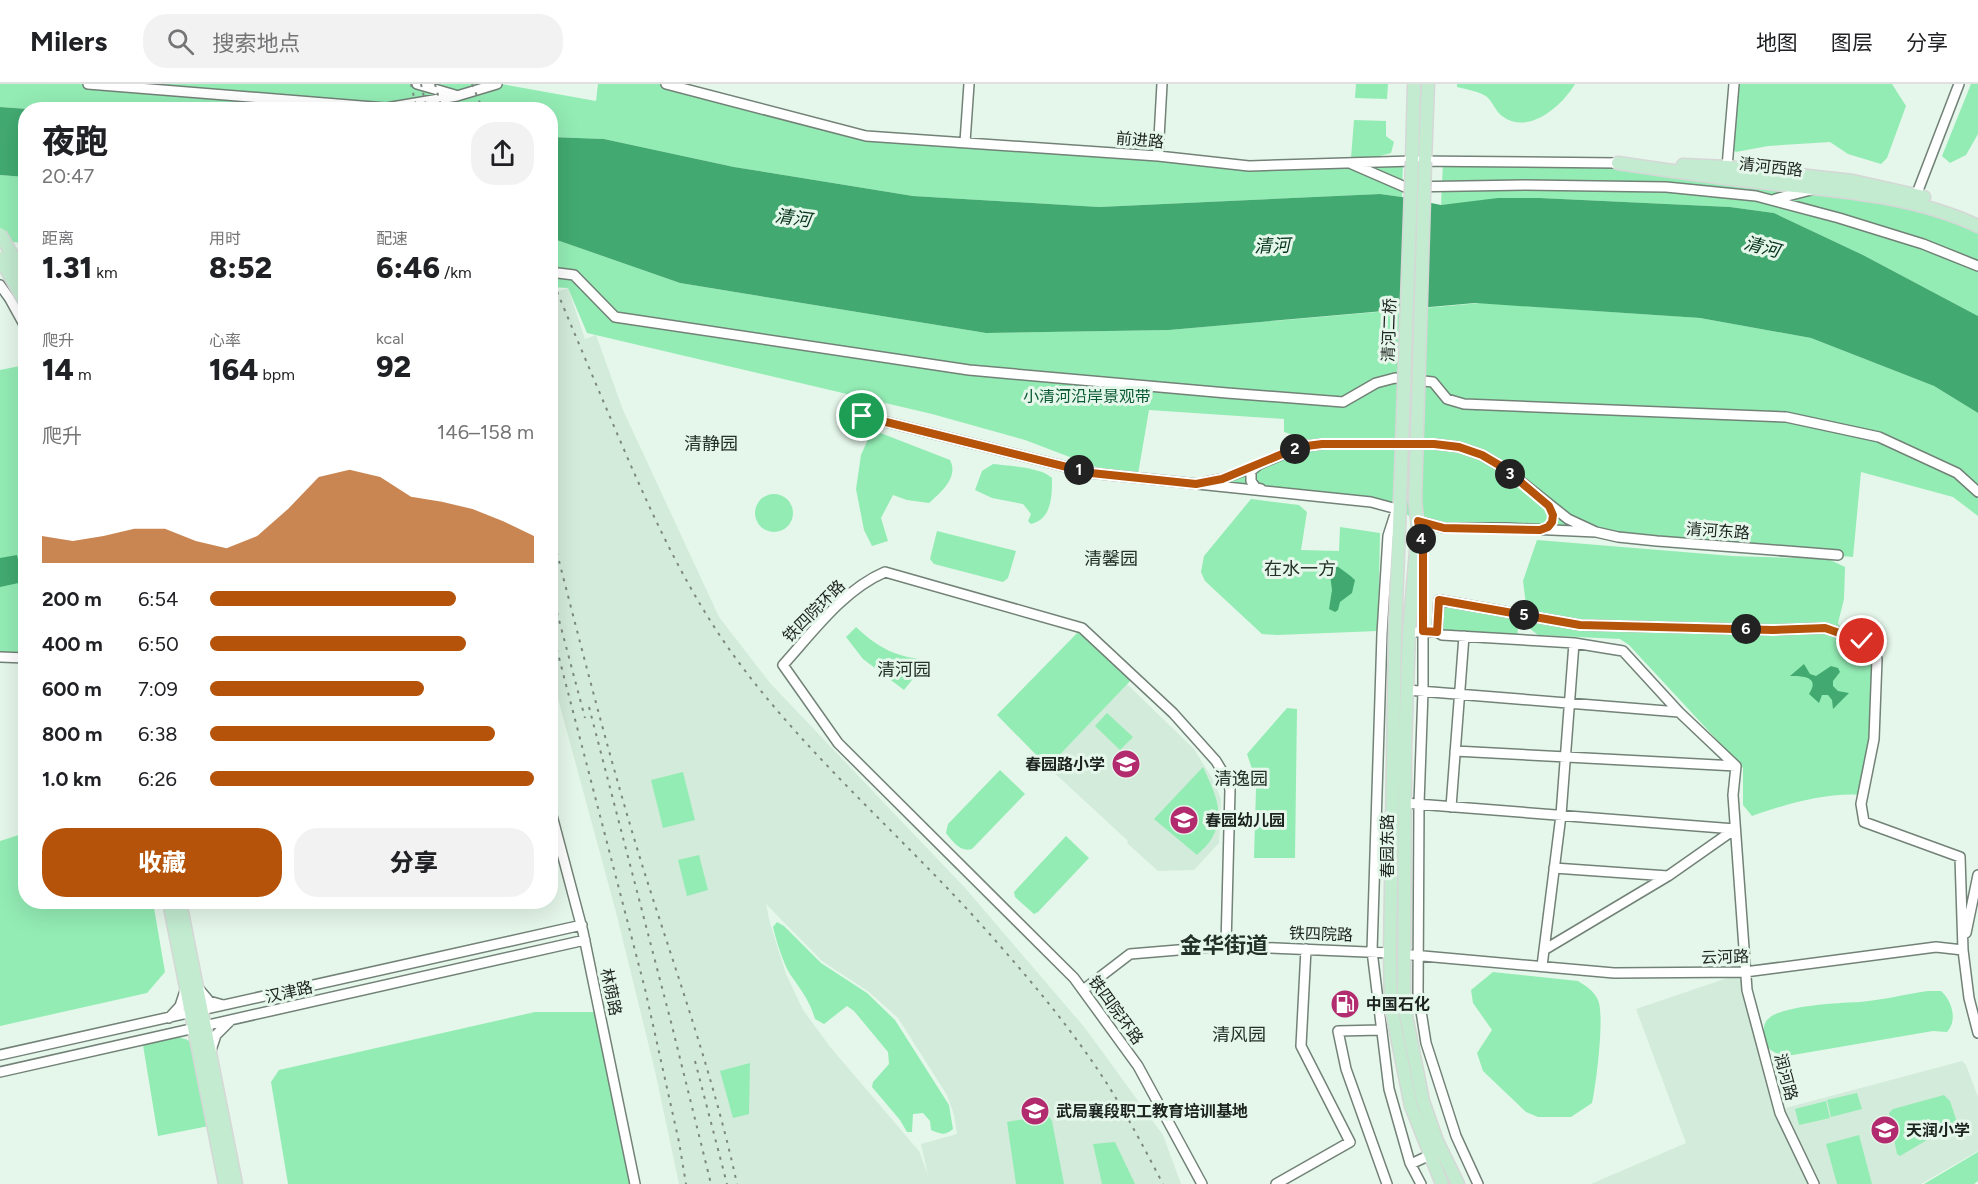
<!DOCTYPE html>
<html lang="zh">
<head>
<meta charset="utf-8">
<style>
  :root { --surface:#fff; --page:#f2f2f2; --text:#202124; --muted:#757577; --line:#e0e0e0; --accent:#b45309 }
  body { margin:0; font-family:Figtree,"Noto Sans SC",sans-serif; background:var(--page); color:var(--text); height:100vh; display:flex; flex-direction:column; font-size:22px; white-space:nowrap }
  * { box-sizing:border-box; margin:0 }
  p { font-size:20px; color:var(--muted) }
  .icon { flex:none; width:33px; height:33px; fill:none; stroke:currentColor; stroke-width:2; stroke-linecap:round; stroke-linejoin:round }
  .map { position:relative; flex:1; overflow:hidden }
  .drawer { position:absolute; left:18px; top:18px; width:540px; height:807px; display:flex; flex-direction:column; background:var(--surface); border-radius:24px; box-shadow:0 6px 24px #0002 }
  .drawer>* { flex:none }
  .pin { position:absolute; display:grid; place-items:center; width:51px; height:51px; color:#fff; margin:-26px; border:3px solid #fff; border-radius:50%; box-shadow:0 2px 6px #0007 }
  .km { position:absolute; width:30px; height:30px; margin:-15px; border-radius:50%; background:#222; color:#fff; font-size:16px; line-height:30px; text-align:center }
  .round { display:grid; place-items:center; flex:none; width:63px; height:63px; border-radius:24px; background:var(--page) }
  .summary { display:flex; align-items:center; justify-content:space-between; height:102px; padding:0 24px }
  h1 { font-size:33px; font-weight:800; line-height:45px }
  .stats { display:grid; grid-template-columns:repeat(3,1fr); gap:9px; height:102px; padding:6px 24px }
  .stats div { display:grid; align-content:center }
  .stats b { font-size:30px; font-weight:800 }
  .stats small { font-size:16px; font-weight:400 }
  .stats p { font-size:16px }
  .chart { height:168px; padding:12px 24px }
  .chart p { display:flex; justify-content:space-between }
  .chart svg { width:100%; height:108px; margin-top:6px; fill:var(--accent); opacity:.7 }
  .action { display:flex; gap:12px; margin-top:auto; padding:12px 24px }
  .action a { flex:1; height:69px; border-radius:24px; background:var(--accent); color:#fff; font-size:24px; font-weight:800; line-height:69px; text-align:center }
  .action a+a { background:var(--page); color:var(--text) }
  ul { padding:0 24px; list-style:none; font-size:20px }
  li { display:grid; grid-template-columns:96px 72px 1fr; align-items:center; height:45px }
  li i { height:15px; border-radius:8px; background:var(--accent) }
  header { display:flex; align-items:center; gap:36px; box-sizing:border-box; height:84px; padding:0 30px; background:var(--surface); border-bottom:2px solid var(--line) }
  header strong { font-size:28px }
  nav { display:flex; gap:33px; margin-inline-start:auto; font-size:21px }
  .search { width:420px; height:54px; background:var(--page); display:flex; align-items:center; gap:15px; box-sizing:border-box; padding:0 21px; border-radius:24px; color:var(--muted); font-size:22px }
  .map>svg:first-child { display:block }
  .built { fill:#d3ebda; fill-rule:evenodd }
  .green { fill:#93ecb4 }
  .water { fill:#42aa70 }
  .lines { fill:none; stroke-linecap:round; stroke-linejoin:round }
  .minor-casing { stroke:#728277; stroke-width:12 }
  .major-casing { stroke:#d6d7d7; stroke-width:15 }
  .minor { stroke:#fff; stroke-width:9 }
  .major { stroke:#c2ebd0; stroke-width:12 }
  .rail { stroke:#7d8980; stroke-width:2; stroke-dasharray:3 6; stroke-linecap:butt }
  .major-bridge-casing { stroke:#d6d7d7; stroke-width:15; stroke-linecap:butt }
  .major-bridge { stroke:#c2ebd0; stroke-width:12 }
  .route-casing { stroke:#fff; stroke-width:12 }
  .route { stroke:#b45309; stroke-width:8 }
  .labels { text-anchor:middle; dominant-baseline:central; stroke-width:6; stroke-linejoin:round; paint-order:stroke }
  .street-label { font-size:16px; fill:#1d231f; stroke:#e5f7ea }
  .park-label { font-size:16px; fill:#095933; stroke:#e5f7ea }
  .poi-label { font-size:16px; font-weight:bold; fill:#1d231f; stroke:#e5f7ea; text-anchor:start }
  .water-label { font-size:18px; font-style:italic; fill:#06331c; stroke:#e5f7ea }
  .neighbourhood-label { font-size:18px; fill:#243128; stroke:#e5f7ea }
  .district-label { font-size:22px; font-weight:bold; fill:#243128; stroke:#e5f7ea }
</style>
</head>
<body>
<header>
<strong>Milers</strong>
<div class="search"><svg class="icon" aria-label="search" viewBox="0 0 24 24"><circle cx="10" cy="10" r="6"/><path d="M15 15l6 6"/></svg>搜索地点</div>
<nav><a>地图</a><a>图层</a><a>分享</a></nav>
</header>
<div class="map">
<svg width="1978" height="1100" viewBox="0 0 1978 1100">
  <rect width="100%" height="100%" fill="#e5f7ea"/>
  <path class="built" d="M550 186 559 207 568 204 585 255 596 251 623 326 719 533 770 599 966 805 1085 944 1163 1051 1181 1100H679L655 987 616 828 551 589ZM766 820 822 877 869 908 898 934 947 1011 954 1031 957 1050 921 1060 928 1091 919 1067 831 964 803 926 786 890 770 839Z
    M1127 600 1194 665 1212 694 1221 715 1219 759 1194 786 1158 787 1127 759 1128 757 1048 683Z
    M1745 888 1780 1029 1814 1100H1591L1686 1059 1636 925Z
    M1962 977 1966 981 1978 1013V1067L1921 1100H1817L1782 1025Z"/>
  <path class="green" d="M0 0H501L596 17 598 0H666L866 52 1248 82 1403 77 1402 113 1380 110 1099 123 913 112 734 83 604 55 551 53 550 26 28 25 0 23Z
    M1356 0H1388L1387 15 1355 14Z
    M1457 0H1575C1562 22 1528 52 1502 32 1495 27 1492 15 1484 11 1476 7 1465 5 1457 3Z
    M1734 0H1892L1906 22 1887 74 1881 80 1848 70 1830 58 1768 62 1736 68 1729 62Z
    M1971 0H1978V50L1966 71 1950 79 1942 72Z
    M1354 36 1386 37V52L1394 58 1391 69 1376 73 1351 74Z
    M1443 78 1618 79 1849 108 1978 142V232L1863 171 1774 129 1730 123 1540 114 1441 121Z
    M0 91 25 93V159L0 157Z
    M551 154 680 199 986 249 1169 246 1481 219 1700 234 1811 254 1934 302 1978 329V432L1953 413 1861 388 1853 473 1418 437 1397 425 1196 400 1320 359 1284 348V335L1149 326 1138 390 1096 383 1025 356 932 330 587 249 568 204 551 203Z
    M25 281V574L0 573V286Z
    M878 348 950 376C959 393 941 408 929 419L907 416 893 411 881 434 888 457 872 462 864 446 856 405 861 371 869 353Z
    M993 380C1009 382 1041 383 1052 394 1052 412 1052 435 1031 440L1028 437 1031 430 1023 420 992 414 975 406 982 387Z
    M755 429a19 19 0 1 1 38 0a19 19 0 1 1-38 0Z
    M1251 415 1299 421 1307 428 1301 466 1339 467 1340 443 1380 449 1378 547 1277 551 1262 550 1205 497 1201 488 1204 472Z
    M937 447 1016 467 1008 494 1003 498 934 480 930 475Z
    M1537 456 1732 472 1828 475 1845 483 1844 515 1838 539 1844 551 1862 557 1877 575 1874 655 1863 711C1827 708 1786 720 1752 732L1743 721V684L1629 561 1620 555 1538 551 1529 544 1523 497Z
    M1439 516 1519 530 1517 555 1442 551Z
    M856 543C879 565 897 573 928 576L904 606 863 575 846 553Z
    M1082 544 1134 593 1048 683 997 631Z
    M1287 624 1297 625 1295 774H1254L1256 704 1254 691 1247 670Z
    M1107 629 1133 653 1120 666 1095 642Z
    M1203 683C1213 705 1226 728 1213 752 1210 759 1203 765 1197 771L1154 735Z
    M1000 686 1025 710 972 765C961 769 952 757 946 749L948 740Z
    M683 688 695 736 663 744 651 696Z
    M25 749 26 818H153L165 888 147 909 0 942V757Z
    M1066 752 1089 774 1038 828 1034 830 1015 813 1014 808Z
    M699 771 708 806 687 812 678 776Z
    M777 838 784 842 821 879 867 909 895 936 949 1021 953 1045C945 1052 940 1050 931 1046L930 1037 923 1029 913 1030 912 1048H907L900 1036 872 1003 873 998 889 980 888 968 854 927 847 922 824 940 815 935C810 918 802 907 792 893 784 882 776 856 773 843Z
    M1493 888 1578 897C1586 902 1594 907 1598 916 1605 932 1596 1001 1592 1019L1571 1033H1538L1526 1028 1483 987 1477 969 1492 946 1473 919 1471 906Z
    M1928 907H1941C1952 917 1958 936 1947 948L1933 947 1787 972C1778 970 1768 968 1766 958 1764 951 1762 942 1767 936 1780 921 1840 919 1860 918 1883 916 1906 910 1928 907Z
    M535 928H594L631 1100H288L271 998 279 986Z
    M178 953 188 956 195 966 209 1042 158 1052 143 961Z
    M750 979 749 1030 733 1034 720 987Z
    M1857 1009 1862 1025 1831 1033 1827 1016Z
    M1944 1011 1950 1017 1957 1038 1900 1072 1897 1070 1889 1029 1893 1025Z
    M1826 1017 1830 1034 1799 1041 1795 1025Z
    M1048 1031 1052 1037 1064 1100H1016L1007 1038Z
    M1859 1051 1872 1100H1837L1826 1060Z
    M1115 1058 1135 1100H1102L1093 1060Z
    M1978 1068V1097L1974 1100H1924Z"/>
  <path class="water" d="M0 23 28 25 26 26 25 93 0 91Z
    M550 53 604 55 734 83 913 112 1099 123 1380 110 1402 113 1441 121 1498 114H1540L1730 123 1774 129 1863 171 1978 232V329L1934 302 1811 254 1700 234 1475 219 1169 246 986 249 680 199 551 154Z
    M17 471 23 498 0 503V474Z
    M1332 480C1337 481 1351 492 1355 496L1352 509 1340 518 1338 526 1335 528 1329 525 1332 506 1329 483Z
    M1804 580 1810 590 1816 592 1831 582 1838 584 1840 588 1833 597V602L1838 607 1849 609 1833 625 1832 616 1828 611H1822L1819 619 1809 610C1821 592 1801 592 1790 592Z"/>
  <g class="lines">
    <g class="minor-casing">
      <path id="minor" d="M88 0 386 24 457 12 497 0
        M417 0 455 11
        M666 0 866 52 1158 72 1249 82 1412 77 1618 79
        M965 58 969 0
        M1158 72 1162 0
        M1352 80 1405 103 1525 101 1666 103 1756 112 1839 134 1923 160 1978 182
        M1727 83 1734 0
        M1775 115 1811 106
        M1914 117 1959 0
        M550 188 574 191 615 233 969 286 1227 309 1343 318 1376 299 1395 294 1433 298 1447 315 1464 320 1786 333 1879 353 1957 389 1978 408
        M0 201 10 215
        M26 217 10 215 26 244
        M862 332 1091 389 1371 418 1397 425
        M1257 382 1251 387V397L1256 404 1261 405
        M1206 398 1222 395 1246 386 1299 363 1322 360H1434L1459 363 1482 371 1504 384 1568 435 1596 448
        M1397 424 1388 452 1382 550 1372 867 1389 1005 1410 1079 1421 1100
        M1418 437 1444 444H1506L1596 448 1618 453 1657 457 1838 471
        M1420 453 1423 463V607L1419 720 1418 908 1426 959 1456 1052 1478 1100
        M1409 548H1437L1439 516 1580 541 1773 546 1825 544 1862 557 1877 575 1874 655 1861 720 1864 738 1960 773 1963 866
        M1437 548 1442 551 1574 559 1623 567 1679 628 1736 682 1733 711 1747 906 1780 1029 1814 1100
        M0 573 26 574
        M1407 606 1679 628
        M1455 667 1736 682
        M1404 719 1735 745
        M1451 723 1464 552
        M550 724 583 848 635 1100
        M1554 784 1668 792
        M1966 849 1978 791
        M1544 866 1668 792 1735 745
        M1412 871 1614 889 1745 888 1936 863 1963 866 1969 914 1978 949
        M1542 882 1561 731 1574 559
        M198 904 209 917 223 921
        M1083 906 1130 870 1226 862 1390 869
        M169 934 180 922 186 904
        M1381 946 1338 947 1346 985 1387 1100
        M210 969 216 951 231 936
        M0 971 582 841
        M0 988 585 856
        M1411 1080 1430 1071
        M1202 1100 1138 982 1074 894 838 659 783 581C813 548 843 506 885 488L1082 544 1173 629 1199 658 1216 677 1228 697 1230 706 1226 862
        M1276 1100 1350 1058 1301 962 1306 865"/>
    </g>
    <g class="major-casing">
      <path id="major" d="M1412 77 1414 0
        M1425 78 1428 0
        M1618 79C1665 86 1712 93 1759 98 1833 107 1910 110 1978 142
        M1683 81 1727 83 1853 97 1924 113
        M1400 416 1395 549 1390 869 1391 923 1411 1022 1442 1100
        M1415 416 1418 444 1409 548 1405 662 1404 921 1423 1017 1437 1057 1458 1100
        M169 818 225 1100
        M180 818 236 1100"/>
    </g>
    <use href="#minor" class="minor"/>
    <use href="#major" class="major"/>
    <path class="rail" d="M411 0 417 26
      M421 0 427 26
      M435 0 442 26
      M472 0 483 26
      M550 191C571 241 592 291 613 340 648 422 684 504 737 576 807 671 899 750 978 837 1021 885 1064 935 1100 989 1124 1025 1143 1062 1163 1100
      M550 442C580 558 609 674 644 787 677 891 714 994 737 1100
      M550 502 585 634
      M550 539 645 905 679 1058 686 1100
      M589 623 672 942 711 1100
      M695 977 727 1100"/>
    <g class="major-bridge-casing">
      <path id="major-bridge" d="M0 150 26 195
        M0 174 26 220
        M1400 416 1412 77
        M1415 416 1425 78"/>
    </g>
    <use href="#major-bridge" class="major-bridge"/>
  </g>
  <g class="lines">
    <g class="route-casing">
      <path id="route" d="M862 332 1091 389 1196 400 1222 395 1299 363 1322 360H1434L1459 363 1482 371 1504 384 1549 422 1553 431 1552 438 1548 443 1540 446 1444 444 1418 437 1423 463V547L1437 548 1439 516 1580 541 1773 546 1825 544 1862 557"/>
    </g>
    <use href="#route" class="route"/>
  </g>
  <defs>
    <g id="school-disc" transform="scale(1.5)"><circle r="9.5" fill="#b22b6e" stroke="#e5f7ea"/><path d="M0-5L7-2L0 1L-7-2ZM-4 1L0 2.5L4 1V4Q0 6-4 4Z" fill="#fff"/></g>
    <g id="fuel-disc" transform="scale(1.5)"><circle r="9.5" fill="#b22b6e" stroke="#e5f7ea"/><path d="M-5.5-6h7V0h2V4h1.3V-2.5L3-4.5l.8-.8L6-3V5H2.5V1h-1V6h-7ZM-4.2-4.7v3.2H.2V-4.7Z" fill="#fff"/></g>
    <g id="university-disc" transform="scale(1.5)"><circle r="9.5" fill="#b22b6e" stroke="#e5f7ea"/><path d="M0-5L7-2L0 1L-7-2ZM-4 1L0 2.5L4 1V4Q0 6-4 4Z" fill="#fff"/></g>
  </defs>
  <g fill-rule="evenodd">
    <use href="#school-disc" x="1126" y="680"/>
    <use href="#school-disc" x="1184" y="736"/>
    <use href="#fuel-disc" x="1345" y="920"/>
    <use href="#university-disc" x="1035" y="1027"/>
    <use href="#school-disc" x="1885" y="1046"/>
  </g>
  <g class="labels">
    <g class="street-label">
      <text transform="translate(1140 56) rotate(5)">前进路</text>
      <text transform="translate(1771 83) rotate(6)">清河西路</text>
      <text transform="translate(1389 246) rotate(-88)">清河二桥</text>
      <text transform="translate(1718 447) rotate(4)">清河东路</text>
      <text transform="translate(814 527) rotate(-45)">铁四院环路</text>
      <text transform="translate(1387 762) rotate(-90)">春园东路</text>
      <text transform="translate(1321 850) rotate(2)">铁四院路</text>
      <text transform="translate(1725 873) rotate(-2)">云河路</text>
      <text transform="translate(289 908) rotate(-13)">汉津路</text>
      <text transform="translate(611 908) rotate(78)">林荫路</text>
      <text transform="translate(1116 926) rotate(54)">铁四院环路</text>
      <text transform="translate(1786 993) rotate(75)">润河路</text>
    </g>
    <g class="park-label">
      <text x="1087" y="312">小清河沿岸景观带</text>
    </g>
    <g class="poi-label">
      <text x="1105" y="680" text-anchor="end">春园路小学</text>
      <text x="1205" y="736">春园幼儿园</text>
      <text x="1366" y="920">中国石化</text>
      <text x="1056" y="1027">武局襄段职工教育培训基地</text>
      <text x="1906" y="1046">天润小学</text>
    </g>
    <g class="water-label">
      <text transform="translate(793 134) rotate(8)">清河</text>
      <text transform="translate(1272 162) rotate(-2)">清河</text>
      <text transform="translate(1762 163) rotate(15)">清河</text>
    </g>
    <g class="neighbourhood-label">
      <text x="711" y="360">清静园</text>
      <text x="1111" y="475">清馨园</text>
      <text x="1300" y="485">在水一方</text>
      <text x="904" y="586">清河园</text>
      <text x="1241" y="695">清逸园</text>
      <text x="1239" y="951">清风园</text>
    </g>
    <g class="district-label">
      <text x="1224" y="861">金华街道</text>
    </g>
  </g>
</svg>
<div class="pin" style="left:862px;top:332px;background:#1e9e55"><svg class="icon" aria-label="arrive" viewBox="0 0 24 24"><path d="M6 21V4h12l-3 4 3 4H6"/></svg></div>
<div class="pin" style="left:1862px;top:557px;background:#d93025"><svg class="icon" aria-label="check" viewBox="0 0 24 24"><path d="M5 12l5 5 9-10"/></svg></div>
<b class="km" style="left:1079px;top:386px">1</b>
<b class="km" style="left:1295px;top:365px">2</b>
<b class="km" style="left:1510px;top:390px">3</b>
<b class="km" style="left:1421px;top:455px">4</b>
<b class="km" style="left:1524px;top:531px">5</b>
<b class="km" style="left:1746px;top:545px">6</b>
<section class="drawer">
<div class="summary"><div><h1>夜跑</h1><p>20:47</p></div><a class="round"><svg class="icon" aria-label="share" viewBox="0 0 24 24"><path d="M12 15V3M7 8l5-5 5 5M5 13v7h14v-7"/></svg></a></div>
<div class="stats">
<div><p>距离</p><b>1.31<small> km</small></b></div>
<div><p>用时</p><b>8:52</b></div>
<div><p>配速</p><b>6:46<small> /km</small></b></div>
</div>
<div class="stats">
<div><p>爬升</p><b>14<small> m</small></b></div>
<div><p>心率</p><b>164<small> bpm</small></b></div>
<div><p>kcal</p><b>92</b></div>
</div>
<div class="chart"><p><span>爬升</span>146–158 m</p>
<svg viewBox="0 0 160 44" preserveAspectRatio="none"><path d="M0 44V33L10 35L20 33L30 30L40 30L50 35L60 38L70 33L80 22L90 9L100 6L110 9L120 17L130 19L140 22L150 27L160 33V44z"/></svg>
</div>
<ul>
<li><b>200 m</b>6:54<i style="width:76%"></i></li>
<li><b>400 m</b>6:50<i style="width:79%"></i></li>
<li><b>600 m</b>7:09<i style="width:66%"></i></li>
<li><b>800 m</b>6:38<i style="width:88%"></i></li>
<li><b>1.0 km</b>6:26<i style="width:100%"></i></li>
</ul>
<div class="action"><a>收藏</a><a>分享</a></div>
</section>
</div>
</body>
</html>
